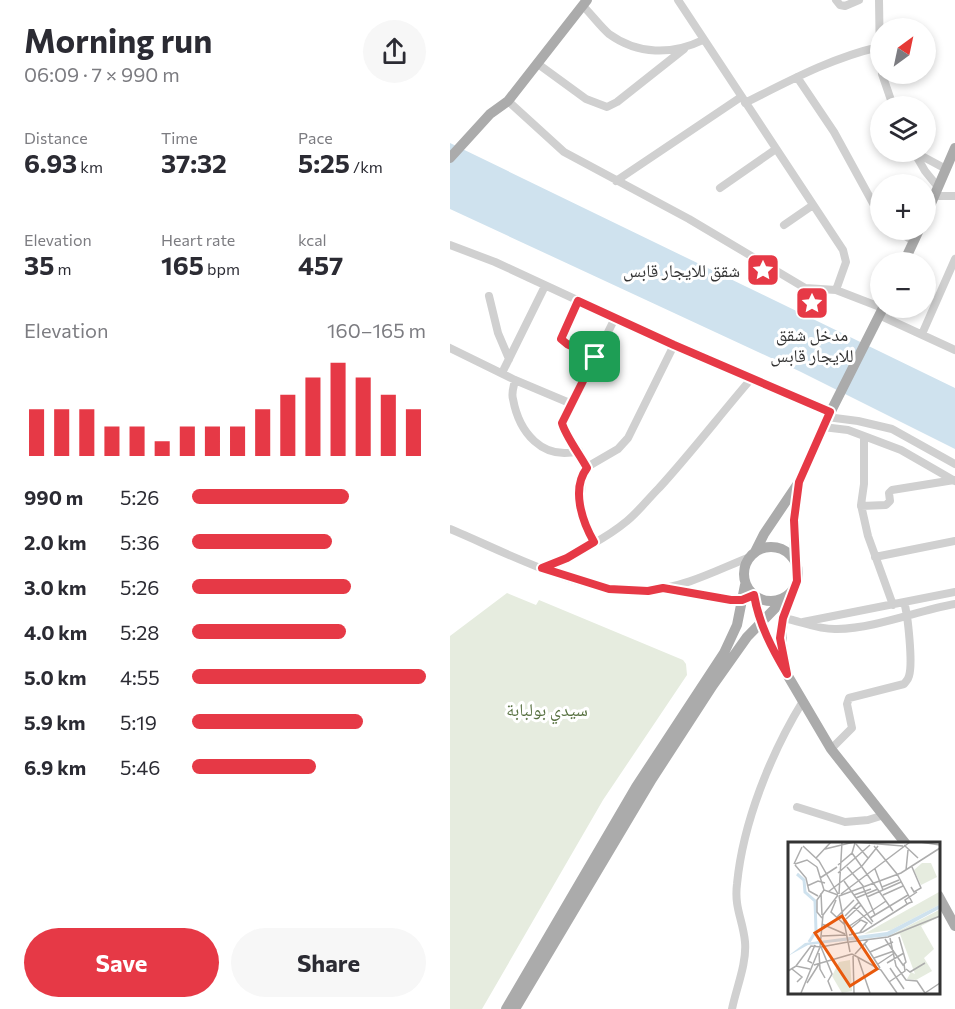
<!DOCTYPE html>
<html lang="en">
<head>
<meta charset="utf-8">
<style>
  :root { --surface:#fff; --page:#f7f7f7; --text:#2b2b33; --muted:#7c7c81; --accent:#e63946 }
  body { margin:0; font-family:Commissioner,"Noto Naskh Arabic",sans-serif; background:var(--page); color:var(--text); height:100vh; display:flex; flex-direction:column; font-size:22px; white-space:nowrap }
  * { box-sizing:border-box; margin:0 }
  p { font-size:20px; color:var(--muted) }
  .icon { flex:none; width:33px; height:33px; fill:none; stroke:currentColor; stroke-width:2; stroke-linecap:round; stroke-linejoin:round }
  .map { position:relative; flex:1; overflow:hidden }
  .details { display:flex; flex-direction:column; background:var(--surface); width:450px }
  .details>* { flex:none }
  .needle { width:39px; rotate:33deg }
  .controls { position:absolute; left:420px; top:18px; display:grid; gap:12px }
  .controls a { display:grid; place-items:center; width:66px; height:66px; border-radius:50%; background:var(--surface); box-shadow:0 3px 9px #0003; font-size:30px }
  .pin { position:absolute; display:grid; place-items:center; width:51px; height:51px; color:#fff; margin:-26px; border-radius:12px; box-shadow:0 3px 9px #0006 }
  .round { display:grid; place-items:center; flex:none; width:63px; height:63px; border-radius:32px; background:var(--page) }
  .head { display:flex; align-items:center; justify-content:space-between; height:102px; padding:0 24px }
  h1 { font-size:33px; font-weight:700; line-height:45px }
  .metrics { display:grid; grid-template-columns:repeat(3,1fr); gap:9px; height:102px; padding:6px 24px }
  .metrics div { display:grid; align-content:center }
  .metrics b { font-size:26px; font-weight:700 }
  .metrics small { font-size:16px; font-weight:400 }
  .metrics p { font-size:16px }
  .chart { height:168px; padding:12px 24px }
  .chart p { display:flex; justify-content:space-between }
  .chart svg { width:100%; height:108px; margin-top:6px; stroke:var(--accent); stroke-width:6 }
  .cta { display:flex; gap:12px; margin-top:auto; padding:12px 24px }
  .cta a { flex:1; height:69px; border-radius:36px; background:var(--accent); color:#fff; font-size:24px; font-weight:700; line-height:69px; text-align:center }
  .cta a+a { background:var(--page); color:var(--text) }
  ul { padding:0 24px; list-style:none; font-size:20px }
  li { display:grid; grid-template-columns:96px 72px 1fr; align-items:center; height:45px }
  li i { height:15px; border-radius:8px; background:var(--accent) }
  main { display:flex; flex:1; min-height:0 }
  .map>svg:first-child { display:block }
  .green { fill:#e6ecdf }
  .water { fill:#cfe2ee }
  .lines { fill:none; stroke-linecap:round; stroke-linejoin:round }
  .minor { stroke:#d0d0d0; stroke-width:8 }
  .major { stroke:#ababab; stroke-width:10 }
  .route-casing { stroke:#fff; stroke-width:12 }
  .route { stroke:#e63946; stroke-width:8 }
  .labels { text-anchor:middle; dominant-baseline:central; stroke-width:6; stroke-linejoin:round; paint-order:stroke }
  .poi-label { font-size:18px; fill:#333; stroke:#fff; text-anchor:end }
  .park-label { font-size:18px; fill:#56703f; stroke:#fff }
  .inset-river { fill:none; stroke:#cfe2ee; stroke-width:3 }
  .inset-road { fill:none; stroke:#adadad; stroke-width:1.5 }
  .view { fill:#e8590c; fill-opacity:0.15; stroke:#e8590c; stroke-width:3 }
  .inset-edge { fill:none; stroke:#333; stroke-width:3 }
</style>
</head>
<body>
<main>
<section class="details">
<div class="head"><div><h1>Morning run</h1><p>06:09 · 7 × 990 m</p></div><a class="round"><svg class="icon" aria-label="share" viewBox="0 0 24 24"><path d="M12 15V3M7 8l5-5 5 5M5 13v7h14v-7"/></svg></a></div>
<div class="metrics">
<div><p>Distance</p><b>6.93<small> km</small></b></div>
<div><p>Time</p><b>37:32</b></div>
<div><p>Pace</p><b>5:25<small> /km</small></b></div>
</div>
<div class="metrics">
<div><p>Elevation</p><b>35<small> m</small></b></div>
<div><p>Heart rate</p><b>165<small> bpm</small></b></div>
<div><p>kcal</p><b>457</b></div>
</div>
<div class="chart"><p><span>Elevation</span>160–165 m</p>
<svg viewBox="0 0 160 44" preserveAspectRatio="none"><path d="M5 44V25M15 44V25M25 44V25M35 44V32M45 44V32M55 44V38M65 44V32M75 44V32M85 44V32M95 44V25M105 44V19M115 44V12M125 44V6M135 44V12M145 44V19M155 44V25"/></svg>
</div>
<ul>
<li><b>990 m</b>5:26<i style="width:67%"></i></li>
<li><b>2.0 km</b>5:36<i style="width:60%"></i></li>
<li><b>3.0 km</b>5:26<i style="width:68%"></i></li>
<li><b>4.0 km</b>5:28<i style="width:66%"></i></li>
<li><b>5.0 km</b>4:55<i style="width:100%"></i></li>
<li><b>5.9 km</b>5:19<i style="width:73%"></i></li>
<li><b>6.9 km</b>5:46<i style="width:53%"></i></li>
</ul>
<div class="cta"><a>Save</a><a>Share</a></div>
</section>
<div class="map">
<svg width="505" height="1009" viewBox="0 0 505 1009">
  <rect width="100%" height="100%" fill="#fff"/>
  <path class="green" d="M57 593 86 605 89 600 233 660 236 664 237 675 153 800 32 1009H0V636Z"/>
  <path class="water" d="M0 143 505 388V449L349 371 0 209Z"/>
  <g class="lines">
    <path class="minor" d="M228 0 393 250 396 262 386 290 430 307
      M386 0 390 5 395 6 409 0
      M429 0 430 64
      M133 6C142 15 150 26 159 34 188 55 222 55 253 40
      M88 64 136 99 157 107 167 102 234 49
      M432 74 443 106
      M347 77 384 132 430 216
      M58 101 114 152 239 219 355 288 386 290
      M295 103C339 81 381 58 429 47
      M464 152 475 171 488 187
      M468 154 496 169
      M166 181 291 97
      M270 188 326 149
      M484 196H505
      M334 225 363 205
      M446 230 463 241
      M0 245 45 262 224 345 380 412
      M39 296 48 333 59 359
      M128 301 111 339 117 344 145 357
      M429 315 505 350
      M472 334 505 259
      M0 348 65 380 122 404
      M52 373 95 286
      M65 380C64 386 61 393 63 399 69 432 92 461 129 451
      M377 417 408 421 442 429 505 464
      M373 427 398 430 414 436V484L411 505 418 536 443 605
      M414 436 451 450 505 481
      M137 467C131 455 114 435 113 423L165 318
      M411 506 436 505 440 501 439 493 442 490 504 480
      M0 529C58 553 137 597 200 590 236 587 267 570 300 557
      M144 542 130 511 132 476 137 467 168 449 178 438 224 345
      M425 557 505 541
      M92 568C121 556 153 541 177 521 189 511 198 499 209 488 241 453 270 415 301 379
      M216 589 281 600H292L304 595
      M333 618C351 621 368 630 387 629 427 628 466 611 505 604
      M353 622 505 592
      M381 749 402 728 397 704 399 698 454 684C456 681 458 680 459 676 463 664 458 615 454 602
      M347 807 395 822 418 820 434 815
      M282 1009C286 989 297 963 295 942 293 920 284 908 287 884 293 822 321 753 353 701"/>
    <path class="major" d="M0 158 40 114 58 101 137 0
      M476 215 505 148
      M454 262 469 230
      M294 574a27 27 0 1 1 54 0a27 27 0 1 1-54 0Z
      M305 552 314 534 349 482 373 427 433 308
      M345 562 344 520 348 484
      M304 595 311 622 325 654 381 749 456 844
      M335 664C329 636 331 622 341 595
      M488 895 505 926
      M56 1009 186 787 274 653 287 625 295 585
      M65 1009 202 779 263 685 297 637 340 593"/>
  </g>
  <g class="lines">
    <g class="route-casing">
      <path id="route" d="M128 301 224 345 380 412 349 482 344 520 347 581 333 618 330 638 337 674C322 649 309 624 304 595L292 600H281L213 588 198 591 159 589 92 568 117 558 144 542C132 521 121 489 137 468 130 455 115 435 112 423L145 357 117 344 111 339Z"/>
    </g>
    <use href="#route" class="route"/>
  </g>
  <defs>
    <g id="sight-square" transform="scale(1.725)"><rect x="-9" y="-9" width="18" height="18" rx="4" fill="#e63946" stroke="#fff"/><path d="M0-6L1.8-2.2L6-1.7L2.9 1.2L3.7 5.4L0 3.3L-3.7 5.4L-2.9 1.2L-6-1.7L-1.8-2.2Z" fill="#fff"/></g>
  </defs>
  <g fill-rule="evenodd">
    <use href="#sight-square" x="313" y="270"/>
    <use href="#sight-square" x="362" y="303"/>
  </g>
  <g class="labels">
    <g class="poi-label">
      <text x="290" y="270">شقق للايجار قابس</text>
      <text x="362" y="334" text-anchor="middle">مدخل شقق<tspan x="362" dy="21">للايجار قابس</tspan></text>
    </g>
    <g class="park-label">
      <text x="97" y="709">سيدي بولبابة</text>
    </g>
  </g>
  <g transform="translate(338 842)">
    <rect width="152" height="152" fill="#fff"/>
    <path d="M134 21H143L149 35 133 43 126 28ZM151 50V63L103 88 76 92ZM151 68V75L133 84 146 107 136 116 144 129 128 138 119 137 123 130 127 132 112 92 99 95ZM62 118 64 149 54 151 44 134 51 120Z" fill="#e6ecdf"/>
    <path d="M151 63V67L101 94 20 103 0 114 17 101 99 90Z" fill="#cfe2ee"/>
    <path class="inset-river" d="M9 32 16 38 17 50 27 59 28 89 21 100"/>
    <path class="inset-road" d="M67 0 115 4M132 0 152 3M68 2 80 16M116 3 130 16M15 4 31 19 50 52M86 4 109 32 124 60 121 61M37 7 66 0M64 11 105 69M28 16 43 0M6 22 14 5M7 22 19 18 29 25M7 23 18 36 21 49 30 54M50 23 64 11 67 1M29 25 36 48 50 53M59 25 76 45M87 27 95 48M118 28 120 8M50 31 82 3M32 36 49 25M56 39 85 80M19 44 30 39 37 41M75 45 87 73M94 45 111 38M123 45 126 50 133 46 124 25M40 50 74 24 90 4M33 51 34 73M51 52 54 0M53 52 122 0M66 53 83 47M95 53 115 44M51 54 113 31 152 6M51 54 62 110M79 55 113 40M68 56 90 47M48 58 43 70 57 83M119 62 117 58 129 50M66 65 84 82M57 74 71 60M49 75 66 58M34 76 29 70V58L36 48M82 76 120 53M58 77 73 63M71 77 79 81 72 90M34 82 57 92M60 85 98 59M61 93 75 90 121 61M64 93 63 86 73 78M34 94 58 93M102 96 108 124 118 138 129 139 137 151M97 97 115 123 118 120 111 95M61 100 100 95 152 74M76 101 92 126M33 105 60 100M82 110 105 100M31 111 32 127 37 136M64 112 93 128 109 151M65 112 66 151M67 112 80 98M70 116 82 151M86 116 106 109M24 121 20 119 27 103M99 121 116 111M90 122 105 112M26 123 64 112M8 124 23 104 33 105 44 132 40 139 44 149M102 126 116 147M4 127 14 135 9 140M118 127 122 130 137 121M0 129 8 124 22 127M101 140 117 129 116 122M19 141 31 122M13 151 32 105 35 73 50 53M137 151 152 141"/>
    <path class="view" d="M54 74 89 127 62 144 27 91Z"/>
    <rect width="152" height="152" class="inset-edge"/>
  </g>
</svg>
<div class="controls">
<a><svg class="needle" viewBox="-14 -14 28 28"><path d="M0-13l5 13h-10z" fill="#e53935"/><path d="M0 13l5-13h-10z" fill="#7c7c81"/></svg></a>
<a><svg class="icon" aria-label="layers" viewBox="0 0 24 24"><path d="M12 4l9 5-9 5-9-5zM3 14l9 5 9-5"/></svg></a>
<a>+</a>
<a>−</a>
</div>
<div class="pin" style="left:145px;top:357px;background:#1e9e55"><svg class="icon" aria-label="arrive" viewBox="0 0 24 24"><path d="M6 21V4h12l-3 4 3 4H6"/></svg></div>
</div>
</main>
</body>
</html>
